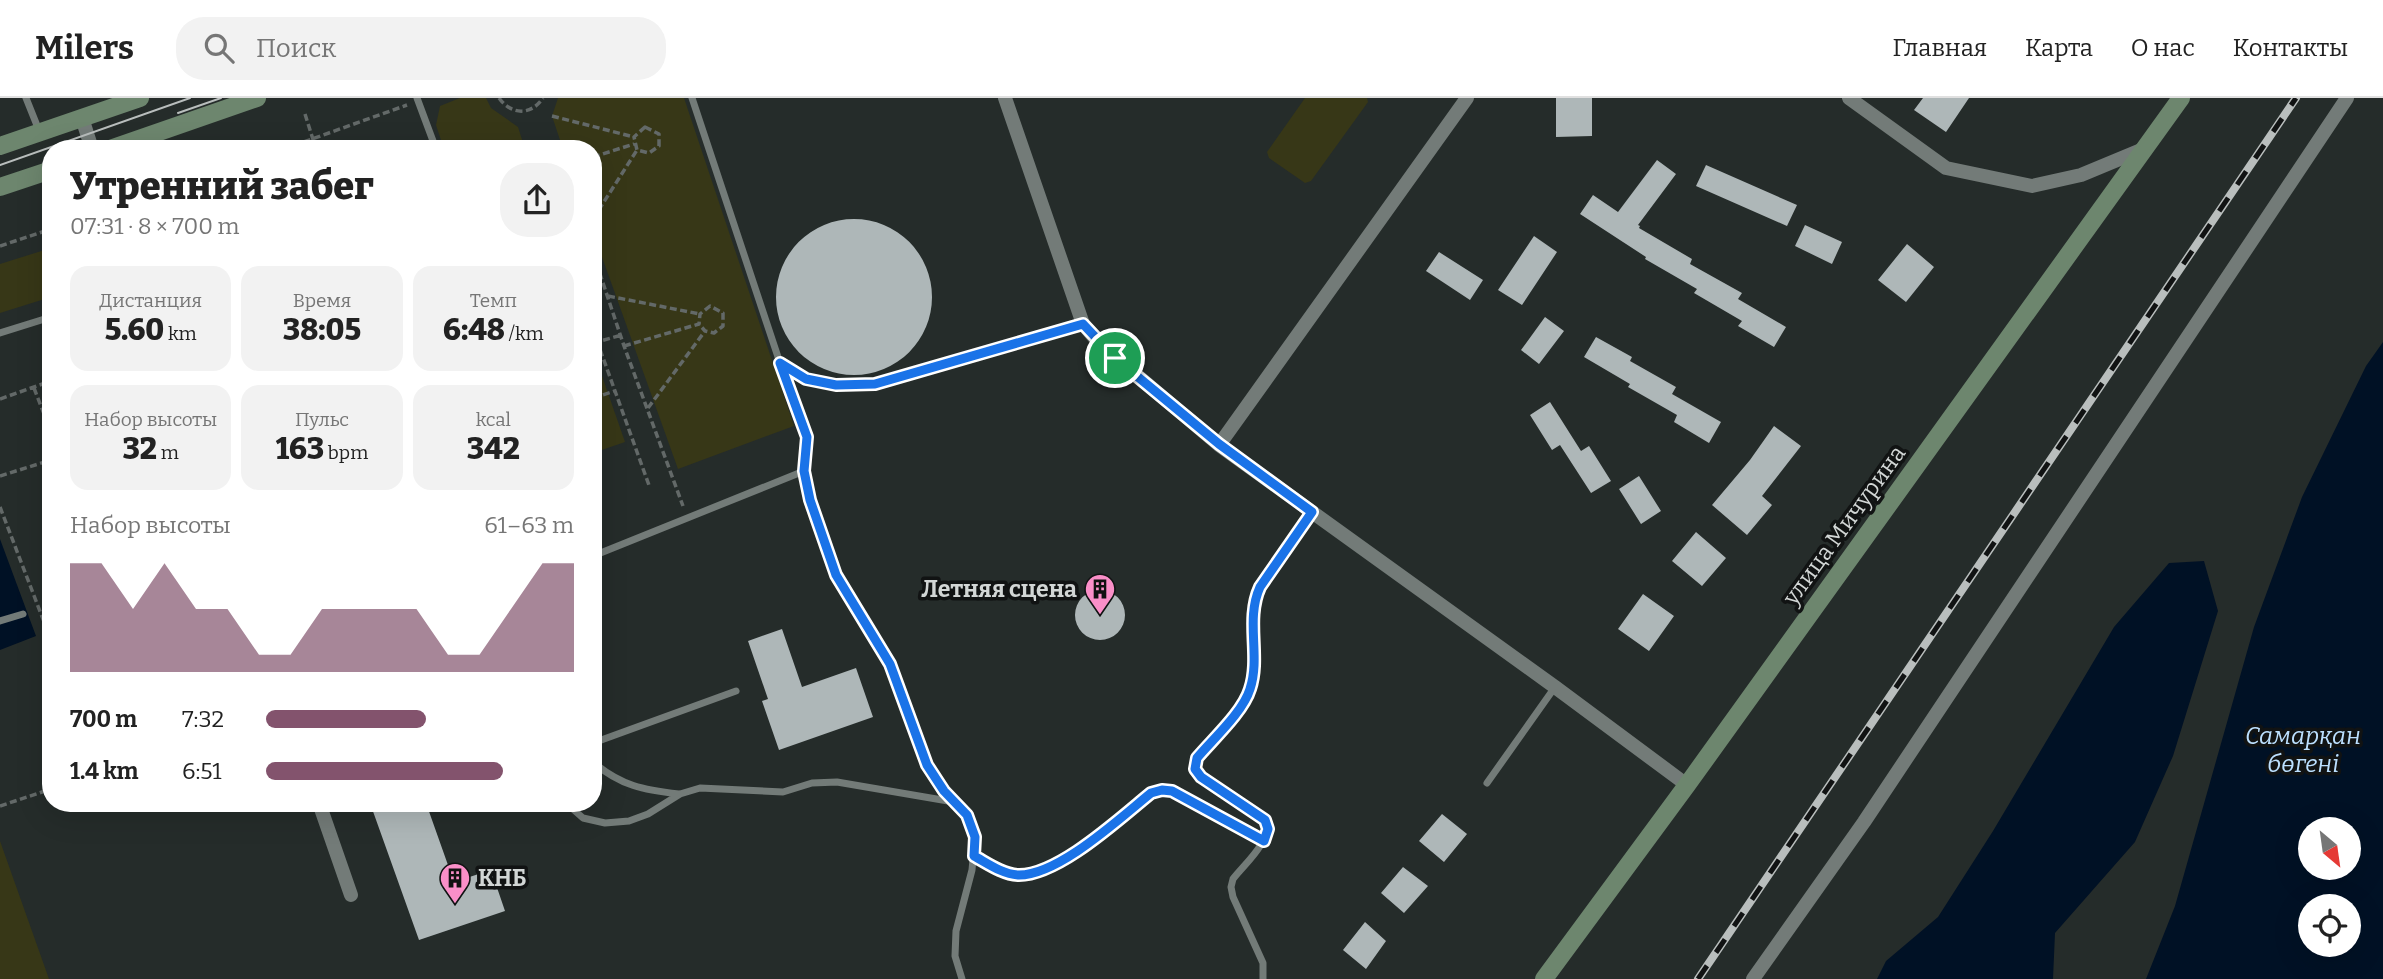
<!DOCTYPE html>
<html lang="ru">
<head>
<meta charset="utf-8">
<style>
  :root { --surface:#fff; --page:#f2f2f2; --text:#222; --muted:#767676; --line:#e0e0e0; --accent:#83536d }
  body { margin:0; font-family:Bitter,serif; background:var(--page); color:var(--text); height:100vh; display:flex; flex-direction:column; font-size:26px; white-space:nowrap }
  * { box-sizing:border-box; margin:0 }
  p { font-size:23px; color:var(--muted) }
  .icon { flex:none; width:38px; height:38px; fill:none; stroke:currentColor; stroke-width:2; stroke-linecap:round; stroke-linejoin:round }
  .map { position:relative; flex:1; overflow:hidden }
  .panel { position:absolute; left:42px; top:42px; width:560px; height:672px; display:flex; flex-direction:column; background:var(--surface); border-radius:28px; box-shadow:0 7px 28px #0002 }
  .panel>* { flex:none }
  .needle { width:46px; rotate:151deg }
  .fabs { position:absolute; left:2298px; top:719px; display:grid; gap:14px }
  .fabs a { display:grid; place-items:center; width:63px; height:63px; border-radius:50%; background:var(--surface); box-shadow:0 7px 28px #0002; font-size:35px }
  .pin { position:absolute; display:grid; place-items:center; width:60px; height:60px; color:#fff; margin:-30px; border:4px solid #fff; border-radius:50%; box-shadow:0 2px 7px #0007 }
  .round { display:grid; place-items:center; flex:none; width:74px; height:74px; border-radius:28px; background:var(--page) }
  .head { display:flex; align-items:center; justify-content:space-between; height:119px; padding:0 28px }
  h1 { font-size:38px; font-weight:800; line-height:52px }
  .figures { display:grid; grid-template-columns:repeat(3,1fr); gap:10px; height:119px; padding:7px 28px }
  .figures div { display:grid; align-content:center; border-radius:18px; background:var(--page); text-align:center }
  .figures b { font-size:30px; font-weight:800 }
  .figures small { font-size:19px; font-weight:400 }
  .figures p { font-size:19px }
  .chart { height:196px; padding:14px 28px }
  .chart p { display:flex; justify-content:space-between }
  .chart svg { width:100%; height:126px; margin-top:7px; fill:var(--accent); opacity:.7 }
  ul { padding:0 28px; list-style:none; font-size:23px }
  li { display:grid; grid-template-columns:112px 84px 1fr; align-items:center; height:52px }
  li i { height:18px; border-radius:9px; background:var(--accent) }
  header { display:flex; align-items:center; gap:42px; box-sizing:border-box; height:98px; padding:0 35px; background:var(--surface); border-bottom:2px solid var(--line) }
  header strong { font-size:33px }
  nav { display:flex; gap:38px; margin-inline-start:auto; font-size:24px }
  .search { width:490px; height:63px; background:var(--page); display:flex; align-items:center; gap:18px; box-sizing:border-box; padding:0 24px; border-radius:28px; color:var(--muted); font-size:26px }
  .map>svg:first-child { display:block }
  .green { fill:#373717 }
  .water { fill:#001125; fill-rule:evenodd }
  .building { fill:#aeb7b8 }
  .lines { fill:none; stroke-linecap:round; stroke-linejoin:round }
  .path { stroke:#636968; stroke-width:3.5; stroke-dasharray:7 3.5; stroke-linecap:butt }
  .service { stroke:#737b78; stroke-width:7 }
  .minor { stroke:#737b78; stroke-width:14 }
  .secondary { stroke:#6d866e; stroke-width:18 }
  .tram { stroke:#b9bebd; stroke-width:2 }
  .rail-casing { stroke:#b9bebd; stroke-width:8 }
  .rail { stroke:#111313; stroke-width:5; stroke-dasharray:16; stroke-linecap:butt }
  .route-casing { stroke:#fff; stroke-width:14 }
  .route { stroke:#1a73e8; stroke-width:9 }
  .labels { text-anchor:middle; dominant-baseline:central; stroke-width:7; stroke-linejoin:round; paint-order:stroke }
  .street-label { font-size:23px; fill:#d2d6d5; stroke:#111313 }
  .poi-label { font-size:23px; font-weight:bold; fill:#d2d6d5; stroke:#111313; text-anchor:end }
  .water-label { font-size:24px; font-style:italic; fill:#bbdffe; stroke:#111313 }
</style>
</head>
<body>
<header>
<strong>Milers</strong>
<div class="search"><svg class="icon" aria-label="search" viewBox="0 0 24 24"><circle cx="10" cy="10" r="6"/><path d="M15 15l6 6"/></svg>Поиск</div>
<nav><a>Главная</a><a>Карта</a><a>О нас</a><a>Контакты</a></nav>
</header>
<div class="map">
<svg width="2383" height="881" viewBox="0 0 2383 881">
  <rect width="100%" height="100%" fill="#252c2a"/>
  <path class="green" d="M460 0H486L491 10 518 29 525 51H444L436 27 440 8Z
    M558 0H684L794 328 678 371 593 134V51H563L552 18Z
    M1305 0H1367L1368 4 1311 83 1305 85 1269 60 1267 54Z
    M51 150V199L0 215V166Z
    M593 252 625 344 593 355Z
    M0 743 49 881H0Z"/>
  <path class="water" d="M2383 244V881H2146L2175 808 2254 529 2302 399 2366 268ZM2310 732H2348V770H2310ZM2348 808V847H2310V808Z
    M0 441 36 538 0 552Z
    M2204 463 2218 513 2173 658 2135 744 2055 835 2053 881H1877L1886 863 1938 819 1993 733 2114 529 2169 465Z"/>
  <path class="building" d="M1556 0H1592V38L1556 39Z
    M1923 0H1969L1946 34 1914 12Z
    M1657 62 1676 76 1638 127 1640 128 1639 130 1692 161 1690 166 1742 195 1738 201 1786 229 1774 249 1738 228 1742 223 1694 195 1697 191 1645 161 1646 159 1580 116 1593 97 1618 114Z
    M1706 67 1797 107 1787 128 1696 88Z
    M776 199a78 78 0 1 1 156 0a78 78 0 1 1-156 0Z
    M1805 127 1842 144 1832 166 1795 148Z
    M1534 138 1557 154 1522 207 1498 192Z
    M1907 146 1934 169 1906 204 1878 182Z
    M1439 154 1483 182 1470 202 1426 173Z
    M1545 219 1564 233 1539 266 1521 252Z
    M1596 239 1632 259 1630 263 1676 289 1672 296 1721 324 1709 345 1674 324 1677 317 1628 289 1630 286 1584 259Z
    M1550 304 1581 353 1589 348 1611 383 1591 395 1560 347 1552 352 1530 317Z
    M1774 328 1801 348 1762 398 1772 407 1747 437 1712 407 1750 362Z
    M1639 378 1661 413 1641 426 1619 391Z
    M1696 434 1726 460 1702 488 1672 463Z
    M1075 517a25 25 0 1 1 50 0a25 25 0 1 1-50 0Z
    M1643 496 1674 518 1649 553 1618 531Z
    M782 531 802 589 856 570 873 619 779 652 762 603 768 601 748 543Z
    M370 705H426L454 784 491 772 505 813 419 842Z
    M1442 716 1467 736 1444 764 1419 743Z
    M1403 769 1428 788 1404 815 1381 795Z
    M1365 824 1386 843 1366 871 1343 852Z"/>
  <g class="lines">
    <path class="path" d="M499 0C511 17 531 18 543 0
      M305 16 316 51
      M552 18 634 39
      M645 29 659 36V48L649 55 637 52 634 39Z
      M183 47 184 51
      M284 51 407 7
      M593 59 634 46
      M593 121 637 52
      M0 148 51 131
      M593 155 624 248 683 408
      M608 198 700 216
      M593 232 650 390
      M593 245 622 237
      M624 248 699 226 700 216 710 208 723 215V228L714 235 705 233 699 226
      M34 290 51 334
      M593 300 615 293
      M0 301 51 283
      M648 310 705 233
      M0 378 51 362
      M0 409 51 542
      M0 708 51 691"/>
    <path class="service" d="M26 0 40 35
      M417 0 436 51
      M692 0 780 265 807 339 804 373 810 402 836 477 890 566 927 667 944 693 967 717 975 739 972 772 956 833 955 858 962 881
      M0 235 51 219
      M780 265 806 281 837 287 875 286 1083 226
      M593 458 804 373
      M0 523 23 516
      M593 645 736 593
      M593 664C621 688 644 692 679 696
      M1487 685 1555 589
      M566 705 583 720 605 725 629 723 648 716 680 696 700 690 783 694 812 685 837 684 954 704
      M973 758C987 765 1002 776 1018 777 1058 778 1119 720 1151 695L1162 692 1172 693 1264 743
      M1263 881V865L1233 799 1231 789 1233 781C1246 764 1272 744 1265 722L1201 679 1195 671 1197 660C1213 641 1243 614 1250 591 1261 558 1245 522 1260 489L1312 414"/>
    <path class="minor" d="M1005 0 1083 226 1099 245 1219 347 1555 589 1687 687
      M1849 0 1946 70 2032 88 2081 77 2146 50
      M82 20 92 51
      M1219 347 1467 0
      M319 705 351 797
      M1753 881 1864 724 2347 0"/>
    <path class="secondary" d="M0 48 140 0
      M110 51 257 0
      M0 89 51 72
      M1544 881 1687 687 2181 0"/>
    <path class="tram" d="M178 15 221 0
      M0 67 190 0"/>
    <g class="rail-casing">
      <path id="rail" d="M1698 881 2296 0"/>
    </g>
    <use href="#rail" class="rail"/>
  </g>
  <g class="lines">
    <g class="route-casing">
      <path id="route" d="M1083 226 1115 260 1219 346 1312 414 1260 489C1245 522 1261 558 1250 591 1243 614 1213 641 1197 660L1195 671 1201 679 1265 722 1268 731 1264 743 1172 693 1162 692 1151 695C1120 720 1058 778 1018 777 1002 776 987 765 974 758L975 739 967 717 944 693 927 667 890 566 836 477 810 402 804 373 807 339 780 265 806 281 836 287 875 286Z"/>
    </g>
    <use href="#route" class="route"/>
  </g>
  <defs>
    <g id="building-pin" transform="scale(1.575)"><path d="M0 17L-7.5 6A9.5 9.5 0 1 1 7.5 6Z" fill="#fa8fc8" stroke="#111313"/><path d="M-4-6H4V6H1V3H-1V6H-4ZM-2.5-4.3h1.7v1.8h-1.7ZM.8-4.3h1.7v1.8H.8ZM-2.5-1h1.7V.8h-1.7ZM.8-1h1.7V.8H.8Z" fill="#111"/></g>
  </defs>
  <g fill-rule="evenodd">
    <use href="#building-pin" x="1100" y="491"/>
    <use href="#building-pin" x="455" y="780"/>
  </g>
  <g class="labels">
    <g class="street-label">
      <text transform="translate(1844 427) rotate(-54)">улица Мичурина</text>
    </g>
    <g class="poi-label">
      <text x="1077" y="491">Летняя сцена</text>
      <text x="478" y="780" text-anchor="start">КНБ</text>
    </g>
    <g class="water-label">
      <text x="2303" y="638">Самарқан<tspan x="2303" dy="28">бөгені</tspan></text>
    </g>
  </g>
</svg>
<div class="fabs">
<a><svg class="needle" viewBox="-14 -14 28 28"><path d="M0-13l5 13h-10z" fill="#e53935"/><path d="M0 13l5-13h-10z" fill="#767676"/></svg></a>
<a><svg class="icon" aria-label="locate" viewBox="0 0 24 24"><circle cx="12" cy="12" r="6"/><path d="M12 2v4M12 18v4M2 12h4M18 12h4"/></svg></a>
</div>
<div class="pin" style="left:1115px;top:260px;background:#1e9e55"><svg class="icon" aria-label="arrive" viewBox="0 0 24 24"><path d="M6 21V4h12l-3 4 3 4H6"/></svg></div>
<section class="panel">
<div class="head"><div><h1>Утренний забег</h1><p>07:31 · 8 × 700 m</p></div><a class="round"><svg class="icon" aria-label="share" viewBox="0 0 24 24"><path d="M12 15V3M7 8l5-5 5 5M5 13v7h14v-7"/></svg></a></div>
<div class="figures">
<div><p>Дистанция</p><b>5.60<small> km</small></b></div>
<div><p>Время</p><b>38:05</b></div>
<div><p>Темп</p><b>6:48<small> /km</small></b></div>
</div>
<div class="figures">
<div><p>Набор высоты</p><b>32<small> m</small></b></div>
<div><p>Пульс</p><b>163<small> bpm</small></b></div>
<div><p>kcal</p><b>342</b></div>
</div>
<div class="chart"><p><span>Набор высоты</span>61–63 m</p>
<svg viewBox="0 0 160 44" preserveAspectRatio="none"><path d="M0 44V6L10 6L20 22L30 6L40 22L50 22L60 38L70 38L80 22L90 22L100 22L110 22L120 38L130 38L140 22L150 6L160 6V44z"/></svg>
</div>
<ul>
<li><b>700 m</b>7:32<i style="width:52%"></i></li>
<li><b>1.4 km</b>6:51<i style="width:77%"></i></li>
</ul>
</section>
</div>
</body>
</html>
